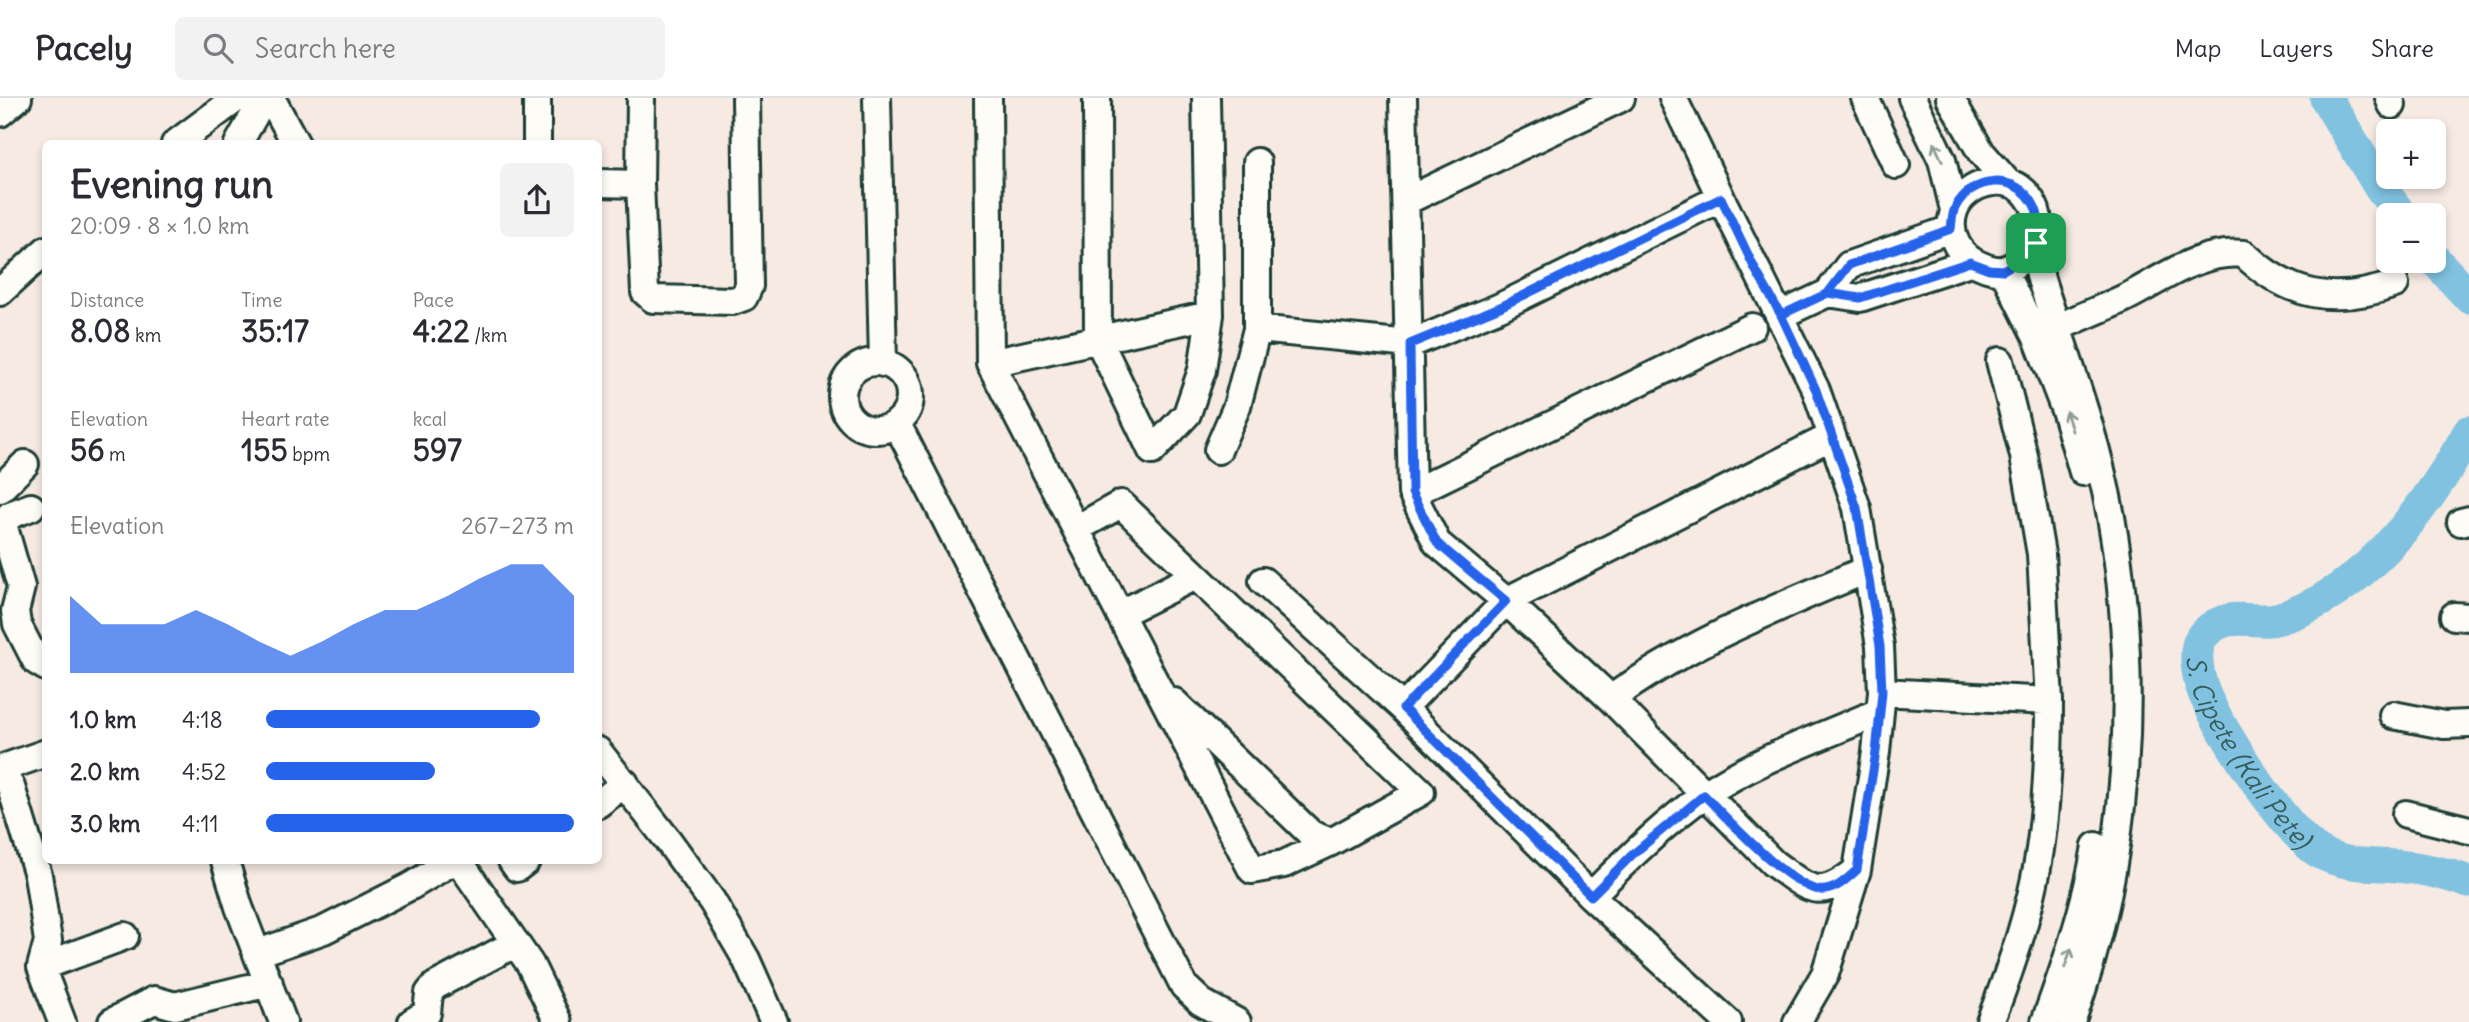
<!DOCTYPE html>
<html lang="en">
<head>
<meta charset="utf-8">
<style>
  :root { --surface:#fff; --page:#f2f2f3; --text:#2b2b33; --muted:#7c7c81; --line:#e1e1e2; --accent:#2563eb }
  body { margin:0; font-family:Delius,sans-serif; background:var(--page); color:var(--text); height:100vh; display:flex; flex-direction:column; font-size:26px; white-space:nowrap }
  * { box-sizing:border-box; margin:0 }
  p { font-size:23px; color:var(--muted) }
  .icon { flex:none; width:38px; height:38px; fill:none; stroke:currentColor; stroke-width:2; stroke-linecap:round; stroke-linejoin:round }
  .map { position:relative; flex:1; overflow:hidden }
  .details { position:absolute; left:42px; top:42px; width:560px; height:724px; display:flex; flex-direction:column; background:var(--surface); border-radius:10px; box-shadow:0 4px 10px #0003 }
  .details>* { flex:none }
  .buttons { position:absolute; left:2376px; top:21px; display:grid; gap:14px }
  .buttons a { display:grid; place-items:center; width:70px; height:70px; border-radius:10px; background:var(--surface); box-shadow:0 4px 10px #0003; font-size:35px }
  .pin { position:absolute; display:grid; place-items:center; width:60px; height:60px; color:#fff; margin:-30px; border-radius:14px; box-shadow:0 4px 10px #0006 }
  .round { display:grid; place-items:center; flex:none; width:74px; height:74px; border-radius:10px; background:var(--page) }
  .headline { display:flex; align-items:center; justify-content:space-between; height:119px; padding:0 28px }
  h1 { font-size:38px; font-weight:700; line-height:52px }
  .stats { display:grid; grid-template-columns:repeat(3,1fr); gap:10px; height:119px; padding:7px 28px }
  .stats div { display:grid; align-content:center }
  .stats b { font-size:30px; font-weight:700 }
  .stats small { font-size:19px; font-weight:400 }
  .stats p { font-size:19px }
  .chart { height:196px; padding:14px 28px }
  .chart p { display:flex; justify-content:space-between }
  .chart svg { width:100%; height:126px; margin-top:7px; fill:var(--accent); opacity:.7 }
  ul { padding:0 28px; list-style:none; font-size:23px }
  li { display:grid; grid-template-columns:112px 84px 1fr; align-items:center; height:52px }
  li i { height:18px; border-radius:9px; background:var(--accent) }
  header { display:flex; align-items:center; gap:42px; box-sizing:border-box; height:98px; padding:0 35px; background:var(--surface); border-bottom:2px solid var(--line) }
  header strong { font-size:33px }
  nav { display:flex; gap:38px; margin-inline-start:auto; font-size:24px }
  .search { width:490px; height:63px; background:var(--page); display:flex; align-items:center; gap:18px; box-sizing:border-box; padding:0 24px; border-radius:10px; color:var(--muted); font-size:26px }
  .map>svg:first-child { display:block }
  .lines { fill:none; stroke-linecap:round; stroke-linejoin:round }
  .river { stroke:#80c2e0; stroke-width:33 }
  .minor-casing { stroke:#1f3d34; stroke-width:32 }
  .minor { stroke:#fdfcf7; stroke-width:26 }
  .oneway { stroke:#8e9c96 }
  .route-casing { stroke:#fff; stroke-width:14 }
  .route { stroke:#2563eb; stroke-width:9 }
  .labels { text-anchor:middle; dominant-baseline:central; stroke-width:5; stroke-linejoin:round; paint-order:stroke }
  .water-label { font-size:26px; font-style:italic; fill:#375e5f; stroke:#fdfcf7 }
</style>
</head>
<body>
<header>
<strong>Pacely</strong>
<div class="search"><svg class="icon" aria-label="search" viewBox="0 0 24 24"><circle cx="10" cy="10" r="6"/><path d="M15 15l6 6"/></svg>Search here</div>
<nav><a>Map</a><a>Layers</a><a>Share</a></nav>
</header>
<div class="map">
<svg width="2469" height="924" viewBox="0 0 2469 924">
  <rect width="100%" height="100%" fill="#f6eae3"/>
  <filter id="ink" filterUnits="userSpaceOnUse"><feTurbulence type="fractalNoise" baseFrequency=".0143" numOctaves="2"/><feDisplacementMap in="SourceGraphic" scale="14" xChannelSelector="R" yChannelSelector="G"/><feConvolveMatrix kernelMatrix="1 2 1 2 8 2 1 2 1" color-interpolation-filters="sRGB"/></filter>
  <g filter="url(#ink)">
    <g class="lines">
      <g class="river">
        <path d="M2326 0 2379 88 2401 117"/>
        <path d="M2434 161 2469 199"/>
        <path id="s1" d="M2469 334C2427 409 2365 494 2280 520 2255 528 2230 510 2205 535 2191 548 2198 579 2204 595 2219 631 2286 735 2319 754 2343 768 2370 766 2397 768 2420 770 2448 776 2469 784"/>
      </g>
      <g class="minor-casing">
        <path id="minor" d="M271 0 296 46
          M641 0 640 86 645 194 653 201 733 203 744 199 749 188 746 0
          M877 0 883 265
          M988 0 990 265 1252 772 1284 766 1331 744
          M1097 0 1098 241 1152 353 1187 316 1202 272 1210 217 1206 0
          M1673 0 1721 100
          M1865 0 1896 67
          M1912 0 1942 62 1954 112
          M1950 0 1981 54 2008 85
          M2389 0 2392 7
          M0 15 18 0
          M175 46 237 0
          M238 46 264 0
          M537 46V0
          M598 85 640 86
          M1406 103 1621 0
          M2036 144C2028 156 2018 168 2003 172 1997 173 1988 171 1982 168 1960 160 1946 137 1954 113 1964 84 2009 72 2028 98 2044 120 2035 126 2036 149 2037 164 2039 177 2044 191 2069 266 2097 340 2111 419 2140 583 2130 767 2071 924
          M2003 172 2038 242 2066 315 2083 374
          M0 194 46 152
          M1828 195 1860 200 1970 164
          M1781 217 1828 195 1849 167 1951 131
          M2057 230C2080 219 2104 210 2127 199 2166 179 2199 152 2244 156 2290 200 2336 207 2395 186
          M1257 231 1410 246 1500 209 1721 100 1816 292 1857 410 1880 548 1882 594 1876 654 1857 772 1825 876 1797 924
          M2000 263 2024 358 2041 456 2049 603
          M842 298a34 34 0 1 1 68 0a34 34 0 1 1-68 0Z
          M990 265 1210 217
          M897 326 1184 888 1201 904 1237 924
          M1832 338 1506 503 1611 601 1773 765C1809 791 1818 804 1857 772
          M1218 352 1237 308 1257 231V64
          M0 391 25 366
          M1412 395 1752 229
          M31 409 10 417 3 426 21 489 15 513 17 526 36 563 46 569
          M2461 424 2469 422
          M1076 431 1121 406 1421 694 1331 744 1311 736 1174 604
          M1263 483 1403 610 1591 798 1728 924
          M1120 516 1195 478
          M2454 518 2469 519
          M1882 594 2049 603C2049 656 2047 711 2038 764 2029 818 2010 873 1990 924
          M1611 601C1688 544 1780 509 1868 471
          M1403 610 1506 503 1437 445 1412 395 1403 0
          M2393 617 2444 627 2469 626
          M598 653 667 741 712 803 746 861 774 924
          M0 671 11 689 38 777 48 843 41 869 62 924
          M0 671 46 655
          M598 706 625 685
          M2406 716 2469 732
          M225 763 239 809 283 924
          M459 763 530 866 558 924
          M512 763 517 770 526 763
          M1591 798C1626 762 1663 726 1704 697 1752 663 1824 638 1879 614
          M258 855 324 832 411 788 453 763
          M41 869 125 838
          M112 924 154 902 175 908 269 885
          M412 924 427 915 429 895 435 888 516 845
          M2045 924C2066 866 2086 809 2096 748"/>
      </g>
      <use href="#minor" class="minor"/>
    </g>
    <defs><path id="oneway-shaft" d="M-6 0H5M1.5-3L5.5 0L1.5 3" fill="none" stroke-width="1.6" stroke-linecap="round" stroke-linejoin="round" transform="scale(1.75)"/></defs>
    <g class="oneway">
      <use href="#oneway-shaft" transform="translate(1938 54) rotate(-115)"/>
      <use href="#oneway-shaft" transform="translate(2069 323) rotate(-107)"/>
      <use href="#oneway-shaft" transform="translate(2068 860) rotate(-71)"/>
    </g>
  </g>
  <g class="lines" filter="url(#ink)">
    <g class="route-casing">
      <path id="route" d="M2036 145 2024 160 2003 172 1989 171 1970 164 1860 200 1828 195 1781 217 1755 171 1721 100 1500 209 1410 246 1412 395 1437 445 1506 503 1403 610 1591 798 1632 757 1704 697C1725 718 1796 797 1825 792 1837 791 1848 780 1857 772L1876 654 1882 594 1880 548 1857 410 1816 292 1781 217 1828 195 1849 167 1951 131C1952 124 1952 116 1955 110 1971 78 2017 74 2034 107 2041 119 2038 132 2036 145"/>
    </g>
    <use href="#route" class="route"/>
  </g>
  <g class="labels">
    <g class="water-label">
      <text stroke="none"><textPath href="#s1" startOffset="486">S. Cipete (Kali Pete)</textPath></text>
    </g>
  </g>
</svg>
<div class="buttons">
<a>+</a>
<a>−</a>
</div>
<div class="pin" style="left:2036px;top:145px;background:#1e9e55"><svg class="icon" aria-label="arrive" viewBox="0 0 24 24"><path d="M6 21V4h12l-3 4 3 4H6"/></svg></div>
<section class="details">
<div class="headline"><div><h1>Evening run</h1><p>20:09 · 8 × 1.0 km</p></div><a class="round"><svg class="icon" aria-label="share" viewBox="0 0 24 24"><path d="M12 15V3M7 8l5-5 5 5M5 13v7h14v-7"/></svg></a></div>
<div class="stats">
<div><p>Distance</p><b>8.08<small> km</small></b></div>
<div><p>Time</p><b>35:17</b></div>
<div><p>Pace</p><b>4:22<small> /km</small></b></div>
</div>
<div class="stats">
<div><p>Elevation</p><b>56<small> m</small></b></div>
<div><p>Heart rate</p><b>155<small> bpm</small></b></div>
<div><p>kcal</p><b>597</b></div>
</div>
<div class="chart"><p><span>Elevation</span>267–273 m</p>
<svg viewBox="0 0 160 44" preserveAspectRatio="none"><path d="M0 44V17L10 27L20 27L30 27L40 22L50 27L60 33L70 38L80 33L90 27L100 22L110 22L120 17L130 11L140 6L150 6L160 17V44z"/></svg>
</div>
<ul>
<li><b>1.0 km</b>4:18<i style="width:89%"></i></li>
<li><b>2.0 km</b>4:52<i style="width:55%"></i></li>
<li><b>3.0 km</b>4:11<i style="width:100%"></i></li>
</ul>
</section>
</div>
</body>
</html>
